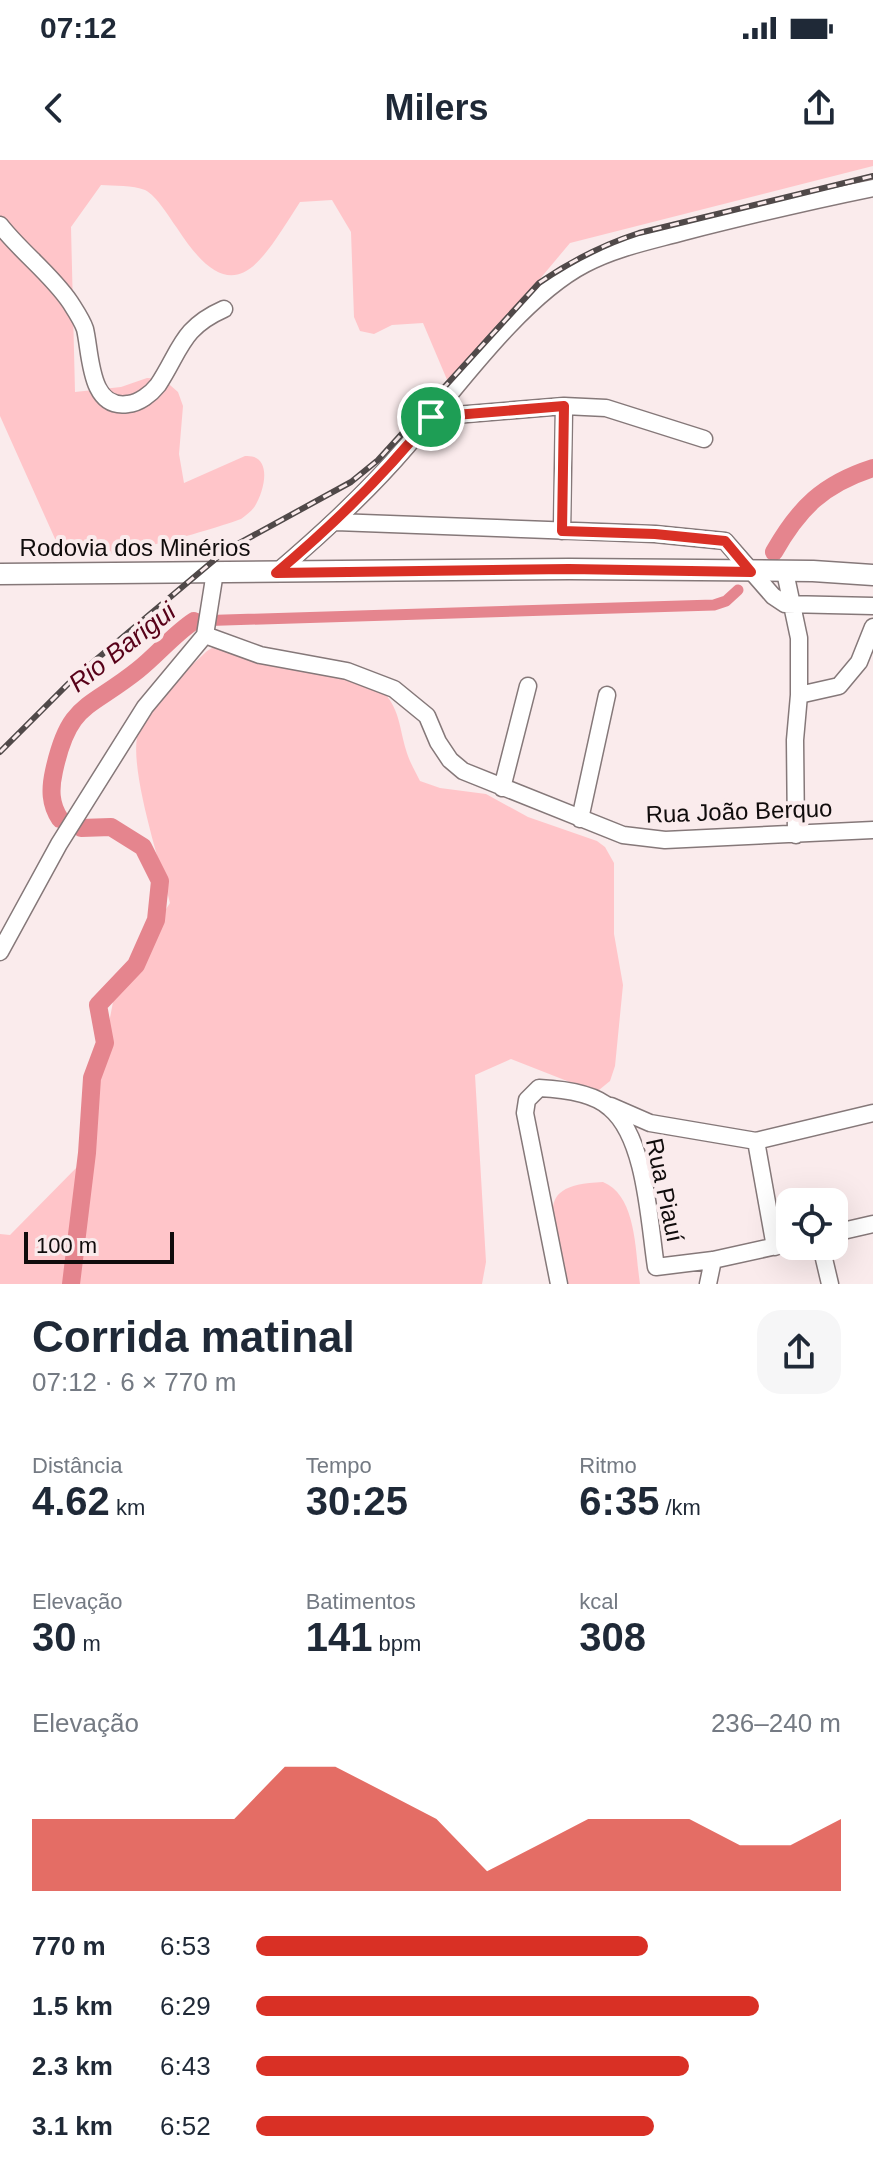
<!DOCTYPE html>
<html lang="pt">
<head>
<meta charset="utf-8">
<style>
  :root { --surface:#fff; --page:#f6f6f7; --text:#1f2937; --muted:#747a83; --accent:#d93025 }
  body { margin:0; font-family:Arial,sans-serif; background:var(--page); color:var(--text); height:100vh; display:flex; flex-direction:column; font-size:30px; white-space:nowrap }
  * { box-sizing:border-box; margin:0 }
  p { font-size:26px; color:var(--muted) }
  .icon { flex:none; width:44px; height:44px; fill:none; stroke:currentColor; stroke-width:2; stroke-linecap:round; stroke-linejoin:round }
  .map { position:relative; height:1124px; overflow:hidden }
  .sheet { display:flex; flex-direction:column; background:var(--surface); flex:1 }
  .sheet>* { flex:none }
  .buttons { position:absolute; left:776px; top:1028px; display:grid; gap:16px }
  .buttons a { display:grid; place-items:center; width:72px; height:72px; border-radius:16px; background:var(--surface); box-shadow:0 8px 32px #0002; font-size:40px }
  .scale { position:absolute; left:24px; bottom:20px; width:150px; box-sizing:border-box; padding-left:8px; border:4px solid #100c0c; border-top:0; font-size:22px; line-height:28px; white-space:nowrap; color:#100c0c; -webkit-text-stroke:6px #faebec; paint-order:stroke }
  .pin { position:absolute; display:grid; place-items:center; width:68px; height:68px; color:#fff; margin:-34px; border:4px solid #fff; border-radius:50%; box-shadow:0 2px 8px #0007 }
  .round { display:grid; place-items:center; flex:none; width:84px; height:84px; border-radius:24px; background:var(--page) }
  .summary { display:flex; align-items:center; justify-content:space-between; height:136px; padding:0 32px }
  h1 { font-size:44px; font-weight:800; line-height:60px }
  .figures { display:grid; grid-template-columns:repeat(3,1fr); gap:12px; height:136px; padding:8px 32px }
  .figures div { display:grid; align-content:center }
  .figures b { font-size:40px; font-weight:800 }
  .figures small { font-size:22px; font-weight:400 }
  .figures p { font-size:22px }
  .chart { height:224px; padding:16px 32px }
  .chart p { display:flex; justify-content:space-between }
  .chart svg { width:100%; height:144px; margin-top:8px; fill:var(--accent); opacity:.7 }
  ul { padding:0 32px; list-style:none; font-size:26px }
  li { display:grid; grid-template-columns:128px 96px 1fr; align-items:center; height:60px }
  li i { height:20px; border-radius:10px; background:var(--accent) }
  .status { display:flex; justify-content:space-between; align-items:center; height:56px; padding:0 40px; background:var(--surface); direction:ltr }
  .status svg { height:22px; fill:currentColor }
  header { display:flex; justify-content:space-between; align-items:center; height:104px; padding:0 32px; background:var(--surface); font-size:36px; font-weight:800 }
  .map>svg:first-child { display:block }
  .green { fill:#ffc5c9 }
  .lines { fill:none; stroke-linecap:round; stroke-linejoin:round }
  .canal { stroke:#e5858e; stroke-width:11 }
  .river { stroke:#e5858e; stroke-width:18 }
  .minor-casing { stroke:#857879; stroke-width:19 }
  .major-casing { stroke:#857879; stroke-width:23 }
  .minor { stroke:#fff; stroke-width:16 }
  .major { stroke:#fff; stroke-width:20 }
  .rail-casing { stroke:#504949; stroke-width:6 }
  .rail { stroke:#faebec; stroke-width:3; stroke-dasharray:9; stroke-linecap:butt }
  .route-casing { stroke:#fff; stroke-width:16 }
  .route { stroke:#d93025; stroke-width:10 }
  .labels { text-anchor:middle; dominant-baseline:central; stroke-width:8; stroke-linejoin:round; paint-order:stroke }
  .street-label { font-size:24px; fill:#100c0c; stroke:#faebec }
  .water-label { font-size:26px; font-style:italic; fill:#570018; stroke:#faebec }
</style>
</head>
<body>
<div class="status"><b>07:12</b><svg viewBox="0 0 49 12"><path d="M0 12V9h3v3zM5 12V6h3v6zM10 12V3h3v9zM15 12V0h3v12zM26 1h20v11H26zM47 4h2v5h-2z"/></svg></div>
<header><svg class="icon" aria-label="back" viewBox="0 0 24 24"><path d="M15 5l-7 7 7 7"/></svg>Milers<svg class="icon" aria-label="share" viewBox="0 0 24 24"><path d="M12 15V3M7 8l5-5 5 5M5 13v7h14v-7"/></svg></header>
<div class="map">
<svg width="873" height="1124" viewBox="0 0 873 1124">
  <rect width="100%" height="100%" fill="#faebec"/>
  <path class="green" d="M0 0H873V6L570 83 456 219 448 222 423 163 392 165 374 174 360 171 354 157 351 72 332 40 300 42C260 104 234 157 177 68 169 57 157 36 145 30 133 25 114 26 101 25L71 67 75 232 121 227 147 218 163 219 178 232 183 246 179 294 184 323 245 296C273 294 265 330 255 346 252 351 246 355 241 359 211 370 111 399 82 397 69 396 64 390 56 381L0 256Z
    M231 484 381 529C400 549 399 566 406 590 409 601 415 611 420 621L440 628 486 634 528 657 597 681 605 687 614 703V774L623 825 615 906 610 921 599 930H590L511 899 475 915 486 1102 482 1124H0V1074L10 1075 83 1001 116 826 170 743C161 705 126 602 139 570 151 539 184 513 207 491L217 485Z
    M603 1022C637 1036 635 1092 640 1124H561C566 1068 520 1025 603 1022Z"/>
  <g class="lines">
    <path class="canal" d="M194 461 714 445 726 441 738 430"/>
    <path class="river" d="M774 392C799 348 823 324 873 308
      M60 659C50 644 50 629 54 611 69 542 88 550 138 510 157 495 174 474 194 461
      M71 1124 87 993 92 918 105 883 98 845 136 805 156 760 160 721 143 687 111 667 81 668"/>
    <g class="minor-casing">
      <path id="minor" d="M0 65C21 92 51 114 70 142 75 150 82 160 85 169 91 194 89 250 128 244 139 243 151 234 158 225 181 190 181 168 224 149
        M431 257 564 246 606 248 704 279
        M336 362 655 374 725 381 773 436 785 444 873 446
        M562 371 564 246
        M215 412 205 475 260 495 347 511 394 529 427 556 438 582 450 600 463 611 623 675 665 680 873 670
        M785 412 799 478V535L795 580 796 675
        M276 413C323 373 367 333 407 286 454 231 521 137 585 104 615 88 650 81 683 72 746 56 809 41 873 28
        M799 535 839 526 859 502 873 467
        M502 628 528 526
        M580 659 607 535
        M0 792 59 684 145 547 205 475
        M611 946 650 963 756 981 873 953
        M756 981 775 1087
        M834 1073 873 1064
        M821 1086 830 1124
        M559 1124 525 953 527 940 539 928C560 929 594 933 610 948 646 978 649 1062 656 1107L713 1100 790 1083
        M708 1124 713 1100"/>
    </g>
    <g class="major-casing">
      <path id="major" d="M0 414 569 409 813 411 873 415"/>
    </g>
    <use href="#minor" class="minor"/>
    <use href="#major" class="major"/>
    <g class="rail-casing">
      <path id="rail" d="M0 592 73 519 225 391 351 322 378 300 539 123C571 101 602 85 639 73L873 16"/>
    </g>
    <use href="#rail" class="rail"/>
  </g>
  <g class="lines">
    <g class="route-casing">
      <path id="route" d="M564 246 562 371 655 374 725 381 751 412 569 409 276 413C333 365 384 316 431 257Z"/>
    </g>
    <use href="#route" class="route"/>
  </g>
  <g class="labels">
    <g class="street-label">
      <text x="135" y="387">Rodovia dos Minérios</text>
      <text transform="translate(739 651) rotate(-2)">Rua João Berquo</text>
      <text transform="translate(665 1030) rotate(78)">Rua Piauí</text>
    </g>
    <g class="water-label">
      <text transform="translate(122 487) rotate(-38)">Rio Barigui</text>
    </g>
  </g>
</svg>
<div class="buttons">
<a><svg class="icon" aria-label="locate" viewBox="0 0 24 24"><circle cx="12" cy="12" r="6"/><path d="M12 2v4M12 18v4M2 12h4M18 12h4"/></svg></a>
</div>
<div class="scale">100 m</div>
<div class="pin" style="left:431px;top:257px;background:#1e9e55"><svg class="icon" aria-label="arrive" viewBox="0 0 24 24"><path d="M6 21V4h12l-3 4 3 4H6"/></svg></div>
</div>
<section class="sheet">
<div class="summary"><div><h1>Corrida matinal</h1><p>07:12 · 6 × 770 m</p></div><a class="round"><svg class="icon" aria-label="share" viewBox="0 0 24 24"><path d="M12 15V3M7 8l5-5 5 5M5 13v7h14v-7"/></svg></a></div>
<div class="figures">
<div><p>Distância</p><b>4.62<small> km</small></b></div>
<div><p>Tempo</p><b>30:25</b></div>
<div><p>Ritmo</p><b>6:35<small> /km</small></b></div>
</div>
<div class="figures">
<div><p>Elevação</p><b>30<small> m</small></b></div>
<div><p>Batimentos</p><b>141<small> bpm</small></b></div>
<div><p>kcal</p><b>308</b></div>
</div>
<div class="chart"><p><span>Elevação</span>236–240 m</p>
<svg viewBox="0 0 160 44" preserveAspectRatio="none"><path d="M0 44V22L10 22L20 22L30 22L40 22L50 6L60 6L70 14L80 22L90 38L100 30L110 22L120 22L130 22L140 30L150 30L160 22V44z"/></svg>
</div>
<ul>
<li><b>770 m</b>6:53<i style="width:67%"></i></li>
<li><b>1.5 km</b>6:29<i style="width:86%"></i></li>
<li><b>2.3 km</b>6:43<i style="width:74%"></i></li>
<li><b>3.1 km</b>6:52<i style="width:68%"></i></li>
</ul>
</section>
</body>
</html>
